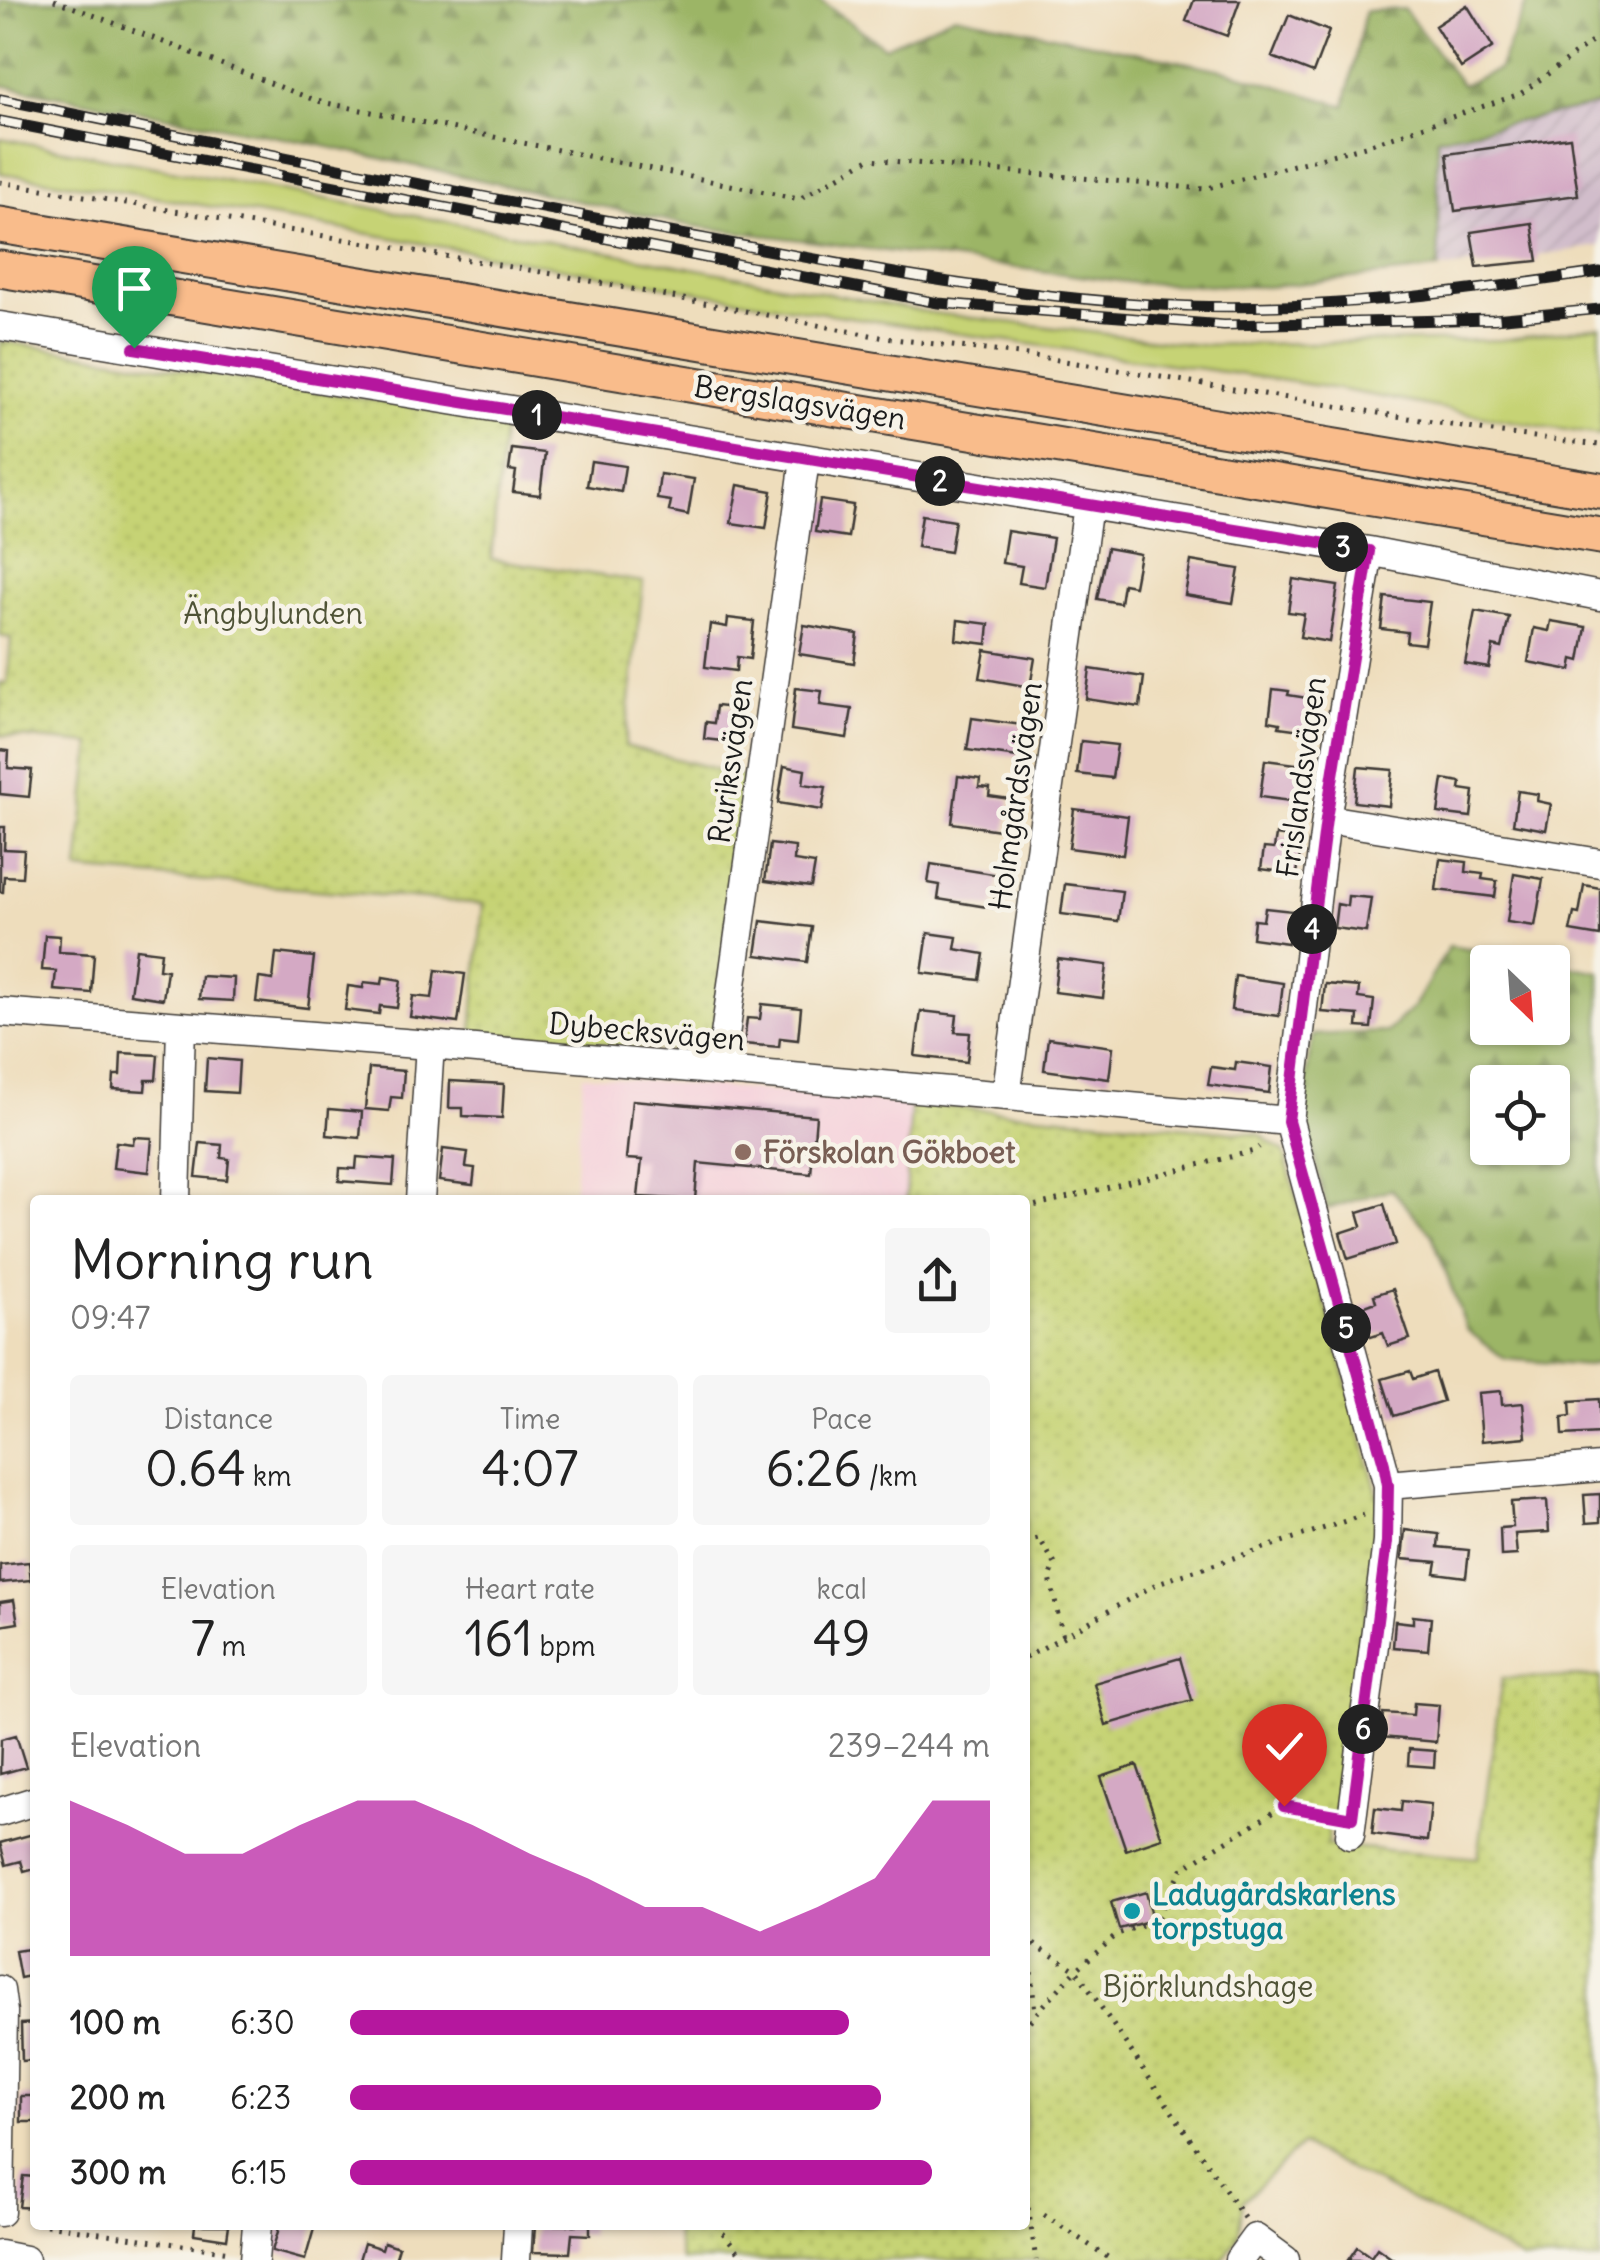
<!DOCTYPE html>
<html lang="en">
<head>
<meta charset="utf-8">
<style>
  :root { --surface:#fff; --page:#f6f6f6; --text:#222; --muted:#767676; --accent:#b5179e }
  body { margin:0; font-family:Delius,sans-serif; background:var(--page); color:var(--text); height:100vh; display:flex; flex-direction:column; font-size:38px; white-space:nowrap }
  * { box-sizing:border-box; margin:0 }
  p { font-size:32px; color:var(--muted) }
  .icon { flex:none; width:55px; height:55px; fill:none; stroke:currentColor; stroke-width:2; stroke-linecap:round; stroke-linejoin:round }
  .map { position:relative; flex:1; overflow:hidden }
  .panel { position:absolute; left:30px; top:1195px; width:1000px; height:1035px; display:flex; flex-direction:column; background:var(--surface); border-radius:10px; box-shadow:0 2px 8px #0004 }
  .panel>* { flex:none }
  .needle { width:65px; rotate:155deg }
  .buttons { position:absolute; left:1470px; top:945px; display:grid; gap:20px }
  .buttons a { display:grid; place-items:center; width:100px; height:100px; border-radius:10px; background:var(--surface); box-shadow:0 2px 8px #0004; font-size:50px }
  .pin { position:absolute; display:grid; place-items:center; width:85px; height:85px; color:#fff; margin:-102px -42px; border-radius:50% 50% 50% 0; rotate:-45deg; box-shadow:0 0 10px #0007 }
  .pin .icon { rotate:45deg }
  .km { position:absolute; width:50px; height:50px; margin:-25px; border-radius:50%; background:#222; color:#fff; font-size:28px; line-height:50px; text-align:center }
  .round { display:grid; place-items:center; flex:none; width:105px; height:105px; border-radius:10px; background:var(--page) }
  .summary { display:flex; align-items:center; justify-content:space-between; height:170px; padding:0 40px }
  h1 { font-size:55px; font-weight:600; line-height:75px }
  .metrics { display:grid; grid-template-columns:repeat(3,1fr); gap:15px; height:170px; padding:10px 40px }
  .metrics div { display:grid; align-content:center; border-radius:10px; background:var(--page); text-align:center }
  .metrics b { font-size:50px; font-weight:600 }
  .metrics small { font-size:28px; font-weight:400 }
  .metrics p { font-size:28px }
  .chart { height:280px; padding:20px 40px }
  .chart p { display:flex; justify-content:space-between }
  .chart svg { width:100%; height:180px; margin-top:10px; fill:var(--accent); opacity:.7 }
  ul { padding:0 40px; list-style:none; font-size:32px }
  li { display:grid; grid-template-columns:160px 120px 1fr; align-items:center; height:75px }
  li i { height:25px; border-radius:12px; background:var(--accent) }
  .map>svg:first-child { display:block }
  .built { fill:#f5cfda }
  .industrial { fill:url(#industrial-furrows) }
  .green { fill:#c6d374; stroke:#717848; stroke-width:2.5 }
  .forest { fill:url(#forest-firs); stroke:#5c6841; stroke-width:2.5; fill-rule:evenodd }
  .park { fill:url(#park-dots); stroke:#717848; stroke-width:2.5 }
  .building { fill:#d4a9c4 }
  .lines { fill:none; stroke-linecap:round; stroke-linejoin:round }
  .minor-casing { stroke:#3c3934; stroke-width:31 }
  .major-casing { stroke:#3c3934; stroke-width:39 }
  .path { stroke:#3c3934; stroke-width:5; stroke-dasharray:2.5 8; stroke-linecap:butt }
  .minor { stroke:#fff; stroke-width:28 }
  .major { stroke:#f9bc8b; stroke-width:35 }
  .rail-casing { stroke:#1c1c1c; stroke-width:11 }
  .rail { stroke:#f7f3e8; stroke-width:8; stroke-dasharray:22; stroke-linecap:butt }
  .route-casing { stroke:#fff; stroke-width:20 }
  .route { stroke:#b5179e; stroke-width:12 }
  .education-dot { fill:#8d6e63; stroke:#f7f3e8; stroke-width:4 }
  .culture-dot { fill:#0f9aa8; stroke:#f7f3e8; stroke-width:4 }
  .labels { text-anchor:middle; dominant-baseline:central; stroke-width:9; stroke-linejoin:round; paint-order:stroke }
  .street-label { font-size:30px; fill:#1c1c1c; stroke:#f7f3e8 }
  .park-label { font-size:30px; fill:#4f5336; stroke:#f7f3e8 }
  .education-label { font-size:30px; font-weight:bold; fill:#785e54; stroke:#f7f3e8; text-anchor:start }
  .culture-label { font-size:30px; font-weight:bold; fill:#0d838f; stroke:#f7f3e8; text-anchor:start }
</style>
</head>
<body>
<div class="map">
<svg width="1600" height="2260" viewBox="0 0 1600 2260">
  <defs>
    <pattern id="industrial-furrows" width="10" height="10" patternUnits="userSpaceOnUse" patternTransform="scale(2.5)"><rect width="10" height="10" fill="#d1bdcb"/><path d="M-1 1l2-2M0 10L10 0M9 11l2-2" fill="none" stroke="#b3a2ae"/></pattern>
    <pattern id="forest-firs" width="22" height="20" patternUnits="userSpaceOnUse" patternTransform="scale(2.5)"><rect width="22" height="20" fill="#9cb566"/><path d="M5 1l3.5 6h-7zM16 11l3.5 6h-7z" fill="#7e9253"/></pattern>
    <pattern id="park-dots" width="8" height="8" patternUnits="userSpaceOnUse" patternTransform="scale(2.5)"><rect width="8" height="8" fill="#c6d374"/><path d="M2 2h.1M6 6h.1" fill="none" stroke="#aab564" stroke-width="1.8" stroke-linecap="round"/></pattern>
  </defs>
  <rect width="100%" height="100%" fill="#f7f3e8"/>
  <filter id="ink" filterUnits="userSpaceOnUse"><feTurbulence type="fractalNoise" baseFrequency=".01" numOctaves="2"/><feDisplacementMap in="SourceGraphic" scale="20" xChannelSelector="R" yChannelSelector="G"/><feConvolveMatrix kernelMatrix="1 2 1 2 8 2 1 2 1" color-interpolation-filters="sRGB"/></filter>
  <filter id="wash" filterUnits="userSpaceOnUse"><feTurbulence type="fractalNoise" baseFrequency=".0048" numOctaves="4" result="noise"/><feDisplacementMap in="SourceGraphic" scale="40" xChannelSelector="R" yChannelSelector="G"/><feGaussianBlur stdDeviation="2.25" result="paint"/><feColorMatrix in="noise" values="0 0 0 0 0 0 0 0 0 0 0 0 0 0 0 0 0 1.4 0 .05"/><feComposite in="paint" operator="in"/></filter>
  <g filter="url(#wash)">
    <rect width="100%" height="100%" fill="#eeddbc"/>
    <path class="built" d="M583 1075 911 1104 906 1200H573Z"/>
    <path class="industrial" d="M1600 105V246L1439 269 1436 138Z"/>
    <path class="green" d="M0 138 932 313 1197 345 1502 340 1600 326V435C1505 423 1413 401 1319 386 1134 358 948 334 763 303 509 260 255 211 0 173Z"/>
    <path class="forest" d="M0 0H819L885 47 955 15 1227 71 1345 106 1365 11 1404 9 1462 85 1498 70 1528 0H1600V105L1437 138 1439 269 1267 287 1135 283 693 226 315 144 0 85Z
      M1449 946 1547 962H1488V1028H1552L1553 963 1600 972V1362L1587 1366 1505 1359 1467 1330 1432 1235 1391 1189 1327 1209 1305 1119 1303 1095 1313 1035 1387 1032 1414 1007ZM1488 1082H1552V1148H1488Z"/>
    <path class="park" d="M0 341 504 421 491 559 643 582 625 746 747 777 713 1039 707 1048 695 1052 472 1033 483 904 78 870 91 744 0 735V683H7L11 638 0 636Z
      M911 1104 1259 1134 1284 1152 1380 1503 1342 1789 1329 1822 1327 1845 1478 1858 1502 1678 1600 1677V2260H1523L1459 2224 1301 2145 1243 2201 1238 2238 1223 2260H681L674 2225H1025V1200H906Z"/>
    <g id="blocks">
      <path class="building" d="M1194 0H1240L1227 36 1186 21Z
        M1467 5 1493 47 1461 68 1435 26Z
        M1289 15 1329 31 1313 73 1272 57Z
        M1570 137 1578 195 1455 211 1447 154Z
        M1532 223 1538 261 1477 267 1471 232Z
        M512 449 545 453 540 495 513 492 516 471 509 470Z
        M591 461 625 466 621 492 587 486Z
        M660 474 694 479 688 515 669 511 671 501 657 499Z
        M738 485 772 491 766 528 731 523Z
        M820 500 853 505 848 537 815 532Z
        M922 515 955 520 950 552 917 547Z
        M1007 531 1053 538 1045 587 1019 583 1022 566 1002 563Z
        M1107 548 1140 554 1134 586 1123 584 1120 603 1097 599Z
        M1191 561 1239 569 1233 603 1185 595Z
        M1293 579 1338 586 1329 642 1300 637 1304 614 1288 612Z
        M1385 597 1430 602 1424 644 1406 642 1407 632 1381 629Z
        M1475 611 1509 617 1502 648 1493 646 1489 668 1465 664Z
        M728 618 754 621 750 659 737 657 736 671 705 667 710 624 727 627Z
        M958 620 989 624 987 644 956 640Z
        M1551 621 1586 627 1580 661 1573 659 1571 670 1528 662 1534 628 1549 631Z
        M804 625 858 634 854 663 799 654Z
        M985 650 1035 658 1030 687 980 678Z
        M1090 669 1144 677 1140 707 1086 699Z
        M796 688 822 691 820 705 852 709 847 738 791 730Z
        M1273 689 1289 691 1288 695 1320 700 1316 732 1279 727 1280 723 1269 721Z
        M716 706 744 709 741 743 704 739 706 722 714 723Z
        M972 718 1022 725 1018 757 967 750Z
        M1081 741 1117 745 1112 778 1077 774Z
        M0 750 9 751 8 768 32 770 29 797 0 794Z
        M1265 760 1312 766 1307 803 1260 797Z
        M784 766 805 770 803 784 826 787 822 810 778 803Z
        M1358 767 1393 770 1389 806 1354 802Z
        M958 776 980 779 979 787 990 788 989 796 1010 799 1006 831 952 823Z
        M1443 779 1461 782 1460 789 1474 791 1471 817 1438 813Z
        M1518 791 1538 794 1537 801 1551 804 1546 830 1513 824Z
        M1074 809 1128 816 1123 855 1069 848Z
        M0 827H5L4 849 24 850 22 877 4 876 3 892H0Z
        M1276 835 1302 839 1297 874 1261 869 1264 848 1274 849Z
        M770 844 795 847 794 861 815 864 811 887 765 881Z
        M1440 859 1467 862 1466 872 1483 874 1482 879 1497 881 1495 897 1436 890Z
        M931 864 999 875 993 908 938 899 940 885 928 883Z
        M1514 874 1543 879 1535 926 1507 922Z
        M1065 884 1122 891 1118 921 1061 914Z
        M1584 885 1600 888V936L1570 931 1574 913 1579 914Z
        M1348 896 1371 898 1366 932 1334 928 1337 904 1347 906Z
        M1265 908 1293 911 1288 943 1252 938 1254 920 1263 921Z
        M761 921 812 927 807 962 756 955Z
        M928 933 957 937 955 949 984 954 980 980 922 973Z
        M45 935 60 936 59 952 94 954 91 993 54 990 56 971 42 970Z
        M136 949 161 952 159 969 167 970 163 999 130 994Z
        M276 953 314 957 308 1008 256 1002 259 978 273 980Z
        M1058 959 1107 965 1103 998 1054 992Z
        M436 970 465 974 458 1023 410 1017 413 996 432 998Z
        M201 976 234 978 233 1001 199 999Z
        M1235 976 1283 983 1279 1016 1231 1010Z
        M383 977 401 980 397 1008 380 1006 379 1014 345 1010 348 986 363 988 364 982 382 984Z
        M1325 984 1359 987 1358 998 1374 1000 1371 1028 1357 1027 1358 1015 1322 1012Z
        M762 1004 801 1008 798 1040 780 1038 779 1047 744 1044 747 1018 760 1019Z
        M921 1011 957 1015 955 1032 970 1033 967 1062 915 1056Z
        M1048 1038 1113 1047 1109 1079 1044 1070Z
        M121 1053 158 1055 156 1080H146L145 1091 113 1089 114 1075H120Z
        M207 1058 239 1061 237 1093 205 1091Z
        M1236 1062 1272 1067 1269 1093 1208 1085 1211 1067 1235 1070Z
        M369 1068 404 1071 402 1098 391 1097 389 1111 365 1109Z
        M450 1081 504 1084 502 1118 463 1116V1108H449Z
        M632 1100 816 1116 811 1174 698 1163 695 1200 638 1197 642 1160 626 1159Z
        M329 1109 362 1112 360 1138 327 1135Z
        M134 1137 152 1138 149 1172 113 1168 116 1142 133 1144Z
        M200 1143 222 1145 221 1158 229 1159 227 1180 196 1177Z
        M443 1149 468 1152 466 1167 475 1168 473 1185 439 1181Z
        M357 1157 395 1160 393 1185 339 1181 340 1168 356 1169Z
        M1384 1204 1396 1244 1348 1259 1340 1233 1362 1226 1358 1212Z
        M1393 1289 1410 1339 1388 1346 1383 1333 1371 1337 1360 1308 1376 1302 1374 1295Z
        M1410 1371 1413 1379 1434 1372 1443 1401 1394 1416 1382 1379Z
        M1501 1391 1502 1405 1523 1403 1526 1437 1482 1441 1478 1393Z
        M1599 1399 1600 1433 1563 1435 1562 1417 1571 1416 1570 1401Z
        M1600 1494V1522L1586 1523 1584 1495Z
        M1547 1500 1549 1532 1515 1534 1517 1555 1501 1556 1500 1528 1513 1527 1511 1502Z
        M1405 1530 1439 1534 1438 1547 1469 1550 1466 1577 1435 1573 1437 1562 1402 1559Z
        M29 1562 31 1580 0 1583V1565Z
        M14 1600 18 1623 0 1626V1602Z
        M1413 1616 1431 1618 1428 1650 1393 1647 1395 1621 1413 1623Z
        M1180 1658 1192 1700 1106 1725 1094 1683Z
        M1414 1703 1439 1705 1436 1742 1381 1737 1383 1713 1413 1715Z
        M16 1735 26 1767 0 1774 1 1739Z
        M1409 1749 1435 1751 1434 1767 1408 1765Z
        M1137 1765 1162 1838 1126 1850 1101 1777Z
        M1402 1801 1431 1804 1427 1841 1372 1834 1375 1808 1401 1811Z
        M33 1834 35 1868 24 1871 21 1861 6 1865 0 1843Z
        M1146 1892 1153 1920 1119 1929 1111 1902Z
        M35 1948V1975L20 1978 15 1951Z
        M35 2023V2060L22 2061 21 2024Z
        M21 2096H35V2122H21Z
        M23 2176 35 2177V2208L19 2207Z
        M195 2225H229L227 2239 194 2234Z
        M280 2225H315L305 2260 272 2251Z
        M553 2225H590V2235L572 2234 570 2253 533 2252 535 2226Z
        M384 2242 399 2247 395 2260H359L364 2243 382 2249Z
        M1357 2247 1371 2257 1377 2248 1394 2260H1348Z"/>
    </g>
  </g>
  <g filter="url(#ink)">
    <use href="#blocks" fill-opacity="0" stroke="#3c3934" stroke-width="2.5"/>
    <g class="lines">
      <g class="minor-casing">
        <path id="minor" d="M0 326 1369 551 1600 596
          M1326 819 1600 863
          M0 1012 430 1045 1289 1121
          M720 1071 805 460
          M1006 1096 1088 505
          M176 1200 181 1026
          M420 1200 430 1045
          M1388 1485 1600 1467
          M0 1812 35 1801
          M1350 1835 1387 1542 1388 1485 1289 1121 1326 819 1369 551
          M0 1990 3 2012 0 2212
          M0 2255 25 2260
          M254 2260 257 2225
          M516 2260 518 2225
          M1239 2260 1255 2238 1285 2260"/>
      </g>
      <g class="major-casing">
        <path id="major" d="M0 225 1600 491
          M0 269 1600 536"/>
      </g>
      <path class="path" d="M54 0 317 101 799 199 869 159 1204 189 1365 146 1520 94 1600 36
        M0 182 559 275 885 338 1028 355 1493 432 1600 445
        M1025 1208 1254 1151 1259 1147
        M1025 1541 1039 1538 1055 1564 1050 1578 1063 1637
        M1025 1658 1158 1583 1364 1515
        M1025 1939 1076 1970 1025 2026
        M1028 1941 1035 2012
        M1025 2187 1036 2260
        M1044 2215 1112 2260
        M1244 2218 1076 1970 1118 1934 1156 1920 1182 1869 1283 1806 1329 1814
        M46 2225 230 2252
        M716 2225 746 2260"/>
      <use href="#minor" class="minor"/>
      <use href="#major" class="major"/>
      <g class="rail-casing">
        <path id="rail" d="M0 99C234 147 468 195 703 238 862 268 1024 300 1187 306 1325 311 1464 292 1600 272
          M0 121 938 303 1224 325 1494 319 1600 309"/>
      </g>
      <use href="#rail" class="rail"/>
    </g>
  </g>
  <g class="lines" filter="url(#ink)">
    <g class="route-casing">
      <path id="route" d="M134 348 1369 551 1326 819 1288 1121 1384 1464 1388 1485 1387 1542 1352 1818 1284 1806"/>
    </g>
    <use href="#route" class="route"/>
  </g>
  <circle class="education-dot" cx="743" cy="1152" r="10"/>
  <circle class="culture-dot" cx="1132" cy="1911" r="10"/>
  <g class="labels">
    <g class="street-label">
      <text transform="translate(800 402) rotate(9)">Bergslagsvägen</text>
      <text transform="translate(730 761) rotate(-82)">Ruriksvägen</text>
      <text transform="translate(1301 777) rotate(-82)">Frislandsvägen</text>
      <text transform="translate(1015 796) rotate(-82)">Holmgårdsvägen</text>
      <text transform="translate(647 1031) rotate(5)">Dybecksvägen</text>
    </g>
    <g class="park-label">
      <text x="273" y="613">Ängbylunden</text>
      <text x="1208" y="1986">Björklundshage</text>
    </g>
    <g class="education-label">
      <text x="763" y="1152">Förskolan Gökboet</text>
    </g>
    <g class="culture-label">
      <text x="1152" y="1894">Ladugårdskarlens<tspan x="1152" dy="34">torpstuga</tspan></text>
    </g>
  </g>
</svg>
<div class="buttons">
<a><svg class="needle" viewBox="-14 -14 28 28"><path d="M0-13l5 13h-10z" fill="#e53935"/><path d="M0 13l5-13h-10z" fill="#767676"/></svg></a>
<a><svg class="icon" aria-label="locate" viewBox="0 0 24 24"><circle cx="12" cy="12" r="6"/><path d="M12 2v4M12 18v4M2 12h4M18 12h4"/></svg></a>
</div>
<div class="pin" style="left:134px;top:348px;background:#1e9e55"><svg class="icon" aria-label="arrive" viewBox="0 0 24 24"><path d="M6 21V4h12l-3 4 3 4H6"/></svg></div>
<div class="pin" style="left:1284px;top:1806px;background:#d93025"><svg class="icon" aria-label="check" viewBox="0 0 24 24"><path d="M5 12l5 5 9-10"/></svg></div>
<b class="km" style="left:537px;top:415px">1</b>
<b class="km" style="left:940px;top:481px">2</b>
<b class="km" style="left:1343px;top:547px">3</b>
<b class="km" style="left:1312px;top:929px">4</b>
<b class="km" style="left:1346px;top:1328px">5</b>
<b class="km" style="left:1363px;top:1729px">6</b>
<section class="panel">
<div class="summary"><div><h1>Morning run</h1><p>09:47</p></div><a class="round"><svg class="icon" aria-label="share" viewBox="0 0 24 24"><path d="M12 15V3M7 8l5-5 5 5M5 13v7h14v-7"/></svg></a></div>
<div class="metrics">
<div><p>Distance</p><b>0.64<small> km</small></b></div>
<div><p>Time</p><b>4:07</b></div>
<div><p>Pace</p><b>6:26<small> /km</small></b></div>
</div>
<div class="metrics">
<div><p>Elevation</p><b>7<small> m</small></b></div>
<div><p>Heart rate</p><b>161<small> bpm</small></b></div>
<div><p>kcal</p><b>49</b></div>
</div>
<div class="chart"><p><span>Elevation</span>239–244 m</p>
<svg viewBox="0 0 160 44" preserveAspectRatio="none"><path d="M0 44V6L10 12L20 19L30 19L40 12L50 6L60 6L70 12L80 19L90 25L100 32L110 32L120 38L130 32L140 25L150 6L160 6V44z"/></svg>
</div>
<ul>
<li><b>100 m</b>6:30<i style="width:78%"></i></li>
<li><b>200 m</b>6:23<i style="width:83%"></i></li>
<li><b>300 m</b>6:15<i style="width:91%"></i></li>
</ul>
</section>
</div>
</body>
</html>
